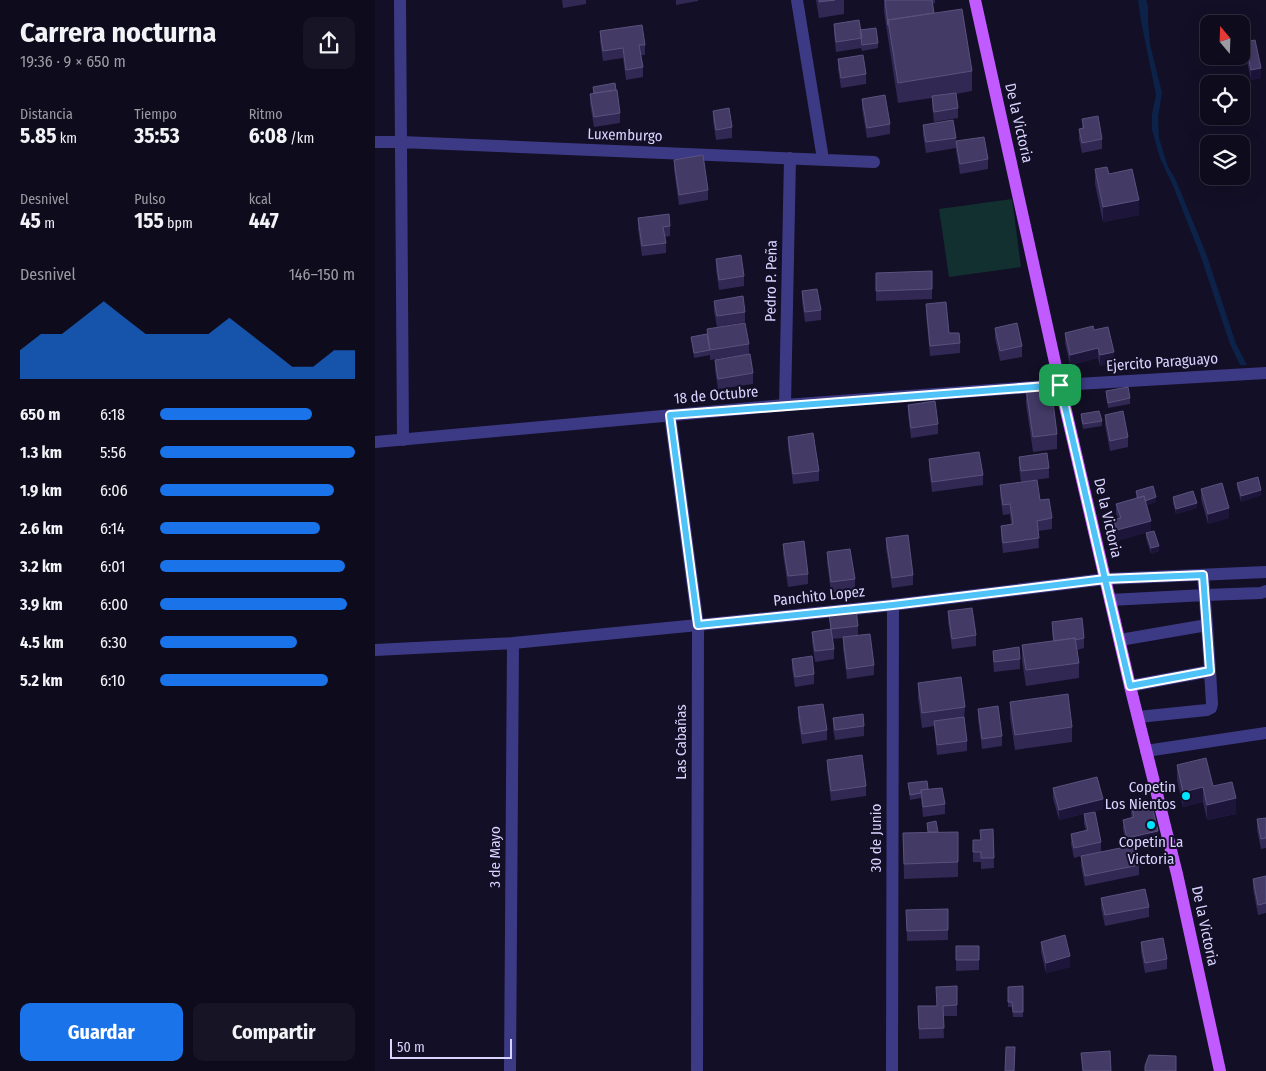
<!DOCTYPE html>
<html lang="es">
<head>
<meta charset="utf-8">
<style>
  :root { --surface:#0e0b1c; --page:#171425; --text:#f1f3f6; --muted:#9b9ba3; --line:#2e2b3b; --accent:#1a73e8 }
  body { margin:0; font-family:"Fira Sans Condensed",sans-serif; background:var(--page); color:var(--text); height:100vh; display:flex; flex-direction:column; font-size:19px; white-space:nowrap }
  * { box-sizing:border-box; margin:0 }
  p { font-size:16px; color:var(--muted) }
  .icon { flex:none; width:28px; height:28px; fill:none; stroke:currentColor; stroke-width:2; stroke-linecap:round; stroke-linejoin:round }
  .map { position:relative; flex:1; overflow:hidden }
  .panel { display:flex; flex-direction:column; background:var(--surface); width:375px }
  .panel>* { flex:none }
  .needle { width:32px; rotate:341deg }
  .controls { position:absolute; left:825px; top:15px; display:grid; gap:10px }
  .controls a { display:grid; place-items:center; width:50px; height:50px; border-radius:10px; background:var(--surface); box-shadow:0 5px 20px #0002,0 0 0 1px var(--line); font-size:25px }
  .scale { position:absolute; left:15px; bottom:12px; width:122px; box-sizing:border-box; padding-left:5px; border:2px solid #d9d4ff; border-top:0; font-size:14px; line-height:18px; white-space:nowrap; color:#d9d4ff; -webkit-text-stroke:4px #130f26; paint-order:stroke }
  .pin { position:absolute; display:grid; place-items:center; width:42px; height:42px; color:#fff; margin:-21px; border-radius:10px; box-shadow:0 2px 8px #0006 }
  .round { display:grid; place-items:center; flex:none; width:52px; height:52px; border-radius:10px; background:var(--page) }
  .overview { display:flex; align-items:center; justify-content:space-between; height:85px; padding:0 20px }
  h1 { font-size:28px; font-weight:700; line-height:38px }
  .stats { display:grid; grid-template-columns:repeat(3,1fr); gap:8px; height:85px; padding:5px 20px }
  .stats div { display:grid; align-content:center }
  .stats b { font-size:21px; font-weight:700 }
  .stats small { font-size:14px; font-weight:400 }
  .stats p { font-size:14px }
  .chart { height:140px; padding:10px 20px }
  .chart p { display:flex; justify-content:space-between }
  .chart svg { width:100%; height:90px; margin-top:5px; fill:var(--accent); opacity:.7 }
  .button { display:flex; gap:10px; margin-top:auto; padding:10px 20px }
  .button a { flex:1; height:58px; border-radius:10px; background:var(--accent); color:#fff; font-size:20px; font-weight:700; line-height:58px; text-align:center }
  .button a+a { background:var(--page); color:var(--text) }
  ul { padding:0 20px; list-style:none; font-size:16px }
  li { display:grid; grid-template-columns:80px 60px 1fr; align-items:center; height:38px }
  li i { height:12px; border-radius:6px; background:var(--accent) }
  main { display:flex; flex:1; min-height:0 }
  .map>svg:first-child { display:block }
  .green { fill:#12302f }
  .water { fill:#0c2248 }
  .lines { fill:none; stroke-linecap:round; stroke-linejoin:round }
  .minor { stroke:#3d3a85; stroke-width:12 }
  .major { stroke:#c25bff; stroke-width:12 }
  .wall { fill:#312854 }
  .shaded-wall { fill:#1d163a }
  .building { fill:#433a66; stroke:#5a527e }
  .route-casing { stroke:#fff; stroke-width:10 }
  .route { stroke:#4fc3f7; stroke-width:6 }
  .poi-dot { fill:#00e5ff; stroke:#130f26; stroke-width:2 }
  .labels { text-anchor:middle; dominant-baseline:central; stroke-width:4; stroke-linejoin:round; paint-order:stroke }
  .street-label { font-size:15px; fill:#d9d4ff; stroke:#130f26 }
  .poi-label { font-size:15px; fill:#d9d4ff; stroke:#130f26; text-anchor:end }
</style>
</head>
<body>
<main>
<section class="panel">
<div class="overview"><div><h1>Carrera nocturna</h1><p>19:36 · 9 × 650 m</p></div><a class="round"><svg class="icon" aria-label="share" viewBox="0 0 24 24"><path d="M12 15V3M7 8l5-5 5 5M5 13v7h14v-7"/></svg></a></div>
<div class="stats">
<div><p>Distancia</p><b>5.85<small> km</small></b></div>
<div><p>Tiempo</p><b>35:53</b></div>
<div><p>Ritmo</p><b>6:08<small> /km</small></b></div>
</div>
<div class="stats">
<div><p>Desnivel</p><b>45<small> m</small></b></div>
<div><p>Pulso</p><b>155<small> bpm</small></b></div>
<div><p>kcal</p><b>447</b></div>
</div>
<div class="chart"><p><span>Desnivel</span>146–150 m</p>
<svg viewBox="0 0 160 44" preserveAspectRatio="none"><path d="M0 44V30L10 22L20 22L30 14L40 6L50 14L60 22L70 22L80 22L90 22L100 14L110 22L120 30L130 38L140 38L150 30L160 30V44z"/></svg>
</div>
<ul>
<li><b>650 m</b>6:18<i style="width:78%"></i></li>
<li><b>1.3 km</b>5:56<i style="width:100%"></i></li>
<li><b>1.9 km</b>6:06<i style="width:89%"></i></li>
<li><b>2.6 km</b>6:14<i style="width:82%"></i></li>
<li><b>3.2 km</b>6:01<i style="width:95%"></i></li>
<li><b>3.9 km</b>6:00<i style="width:96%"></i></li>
<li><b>4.5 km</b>6:30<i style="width:70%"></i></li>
<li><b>5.2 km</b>6:10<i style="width:86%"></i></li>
</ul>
<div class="button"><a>Guardar</a><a>Compartir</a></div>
</section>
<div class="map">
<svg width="891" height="1071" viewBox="0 0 891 1071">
  <rect width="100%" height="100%" fill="#130f26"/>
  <path class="green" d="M637 199 646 267 574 277 564 209Z"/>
  <path class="water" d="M763 0H771L773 6V22L775 44 787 93 783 117 784 138 793 167 800 178 832 256 861 344 872 365H865L855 344 826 257 799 188 785 158 777 130V114L781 95 766 21Z"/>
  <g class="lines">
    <path class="minor" d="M25 0 28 440
      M422 0 448 159
      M0 142H26L499 162
      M410 405 415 158
      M295 415 323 625 322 1071
      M0 442 410 405 685 385 891 373
      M828 575 832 625
      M735 600 830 595 886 593 891 591
      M745 640 832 625 835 671 755 686
      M0 650 138 643 323 625 518 605 730 579 891 572
      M763 717 832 710 836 708 837 704 835 671
      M771 751 891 733
      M135 1071 138 643
      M517 1071 518 605"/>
    <path class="major" d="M600 0 685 385 755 686 802 874 845 1071"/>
  </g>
  <path class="wall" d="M187 0H211V4L188 8Z
    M301 0H323V1L301 5Z
    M441 0H469V14L444 18Z
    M509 0H560V3L557 4 559 13 597 71V91L581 94 583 108V118L559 122 557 106V98L523 103 509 12Z
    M459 24 485 30 503 43V48L487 51 486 48 461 52 459 34Z
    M225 31 270 45V55H266L268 67V77L251 80 248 58 228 61 225 41Z
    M870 42 886 78 876 80 870 52Z
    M463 59 491 74V84L466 88 463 69Z
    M218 87 245 113V123L219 127 215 104V94L218 93Z
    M487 99 515 124V134L492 138 487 109Z
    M338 111 357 127V138L341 140 338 121Z
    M707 119 727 139V149L707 153 704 139V129H707Z
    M548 125 581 138V148L551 153 548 135Z
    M581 141 613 159V169L585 174 581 151Z
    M299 160 333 190V200L304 205 299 170Z
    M720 169 734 174 764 215 728 222 720 184Z
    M263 218 295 226V236L290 237 291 243V253L267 256 263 229Z
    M341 259 369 276V286L344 290 341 269Z
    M557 271V299L501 301V273Z
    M427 291 446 310V320L430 322 427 301Z
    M339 301 370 312V322L342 327 339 311Z
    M551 304 574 333 585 343V353L555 356 551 314Z
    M620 328 647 346V357L625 361 620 338Z
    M332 329 374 344V354L378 373V384L343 389 340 370V360L361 356 335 360V355L319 358 316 337 332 334Z
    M719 330 739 362 725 366 723 358 695 365 690 343V333Z
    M651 389 682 434V449L658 452 651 404Z
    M731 391 755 398V404L733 408 731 396Z
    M533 405 563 424V434L536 438 533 415Z
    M706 414 727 421V426L708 429 706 419Z
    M730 415 753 437V447L735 451 730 425Z
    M413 437 444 471V481L418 484 413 447Z
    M644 457 674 468V478L646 482 644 467Z
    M554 459 608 475V485L557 492 554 470Z
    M862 483 886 495 866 502 862 488Z
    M625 485 665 500 677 518V529L663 531 664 548 628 553 626 536V526L636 524 635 514 628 515 625 495Z
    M826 489 854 518 833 524 826 499Z
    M761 491 781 502 771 505 776 531 742 541 739 530V520L743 518 741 514V504L761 498Z
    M798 497 822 508 801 514 798 503Z
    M771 533 784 551 776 554 771 538Z
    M511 538 538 575V585L517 588 511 548Z
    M408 544 433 574V584L413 587 408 554Z
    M452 552 480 579V589L456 593 452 562Z
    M573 611 601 635V646L577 649 573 621Z
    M454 613 483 626V635L499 665V675L472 679 468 648V638L457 639 459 649V659L440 662 437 642V632L455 629Z
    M677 622 709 638V648L702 650 704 663V678L651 686 647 661V645L678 641 677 633Z
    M618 651 645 659V669L619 672 618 661Z
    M417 659 439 674V684L420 687 417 669Z
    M543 683 590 707 589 722 592 741V751L562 755 559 726 547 728 543 698Z
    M635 702 697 727V742L640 750 635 717Z
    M423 707 452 730V740L427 744 423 718Z
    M603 709 627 736V746L607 749 603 719Z
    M458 718 489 726V736L460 740 458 729Z
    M452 760 491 786V796L456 801 452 770Z
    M802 765 838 786 861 814 832 820 828 802 808 807 802 780Z
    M533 783 553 789 570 804V814L548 817 546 798 535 800Z
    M678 788 728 809 684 820 678 798Z
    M756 805 783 841 760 846 764 865V875L710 886 706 866V856L699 858 696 844V834L711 831 709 824V814L726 842V852L752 847 748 830V820L756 818Z
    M891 818V848L886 849 882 830V819Z
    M552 823 563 832H583V877L529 879 528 833 553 832Z
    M618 829 619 868 606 869V862H598V840H606Z
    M891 876V913L883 915 878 889V879Z
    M726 898 774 907V917L730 926 726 908Z
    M573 909V940L532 941 531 910Z
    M666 942 695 967 671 973 666 952Z
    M766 942 792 959V969L770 973 766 952Z
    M581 946H604V970L581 971Z
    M582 986V1016H568L569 1038 544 1039 543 1006H562Z
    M648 986V1017H638L637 1007H633V987Z"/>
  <path class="shaded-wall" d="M886 68V78L876 80V70Z
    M764 200V215L728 222V207Z
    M723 348V358L695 365V355Z
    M739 352V362L725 366V355Z
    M886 490V495L866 502V496Z
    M781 497V502L764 507V502Z
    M822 503V508L801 514V509Z
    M854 508V518L833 524V514Z
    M776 521V531L742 541V530Z
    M784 546V551L776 554V548Z
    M828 787V802L808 807V792Z
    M861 798V814L832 820V805Z
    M728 799V809L684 820V810Z
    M783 831V841L752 848V838Z
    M695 956V967L671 973V963Z"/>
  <path class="building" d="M444 0H460L444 2Z
    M510 0H557L559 13 513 20V25Z
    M587 9 597 71 523 83 513 20Z
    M484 20 487 38 461 42 459 24Z
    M267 25 270 45H264L268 67 251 70 248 48 228 51 225 31Z
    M501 28 503 43 487 45 485 30Z
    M880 40 886 68 876 70 870 42Z
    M488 55 491 74 466 78 463 59Z
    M240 83 241 90 219 93 218 87Z
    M242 90 245 113 219 117 215 94Z
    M581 93 583 108 559 112 557 96Z
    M510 95 515 124 492 128 487 99Z
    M354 108 357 127 341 130 338 111Z
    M723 116 727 139 707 143 704 129 709 128 707 119Z
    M578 120 581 138 551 142 548 125Z
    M609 137 613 159 585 164 581 141Z
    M328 155 333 190 304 195 299 160Z
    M732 167 734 174 757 169 764 200 728 207 720 169Z
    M294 214 295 226 288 227 291 243 267 246 263 218Z
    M366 255 369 276 344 280 341 259Z
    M557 271V289L501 291V273Z
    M442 289 446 310 430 312 427 291Z
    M368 296 370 312 342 316 339 301Z
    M571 302 574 333H584L585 343 555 346 551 304Z
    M370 323 374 344 335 350 332 329Z
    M642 323 647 346 625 351 620 328Z
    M718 326 719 330 733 327 739 352 725 355 723 348 695 355 690 333Z
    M332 334 335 350 319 353 316 337Z
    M375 354 378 373 343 379 340 360Z
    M676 386 682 434 658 437 651 389Z
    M753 387 755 398 733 403 731 391Z
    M560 401 563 424 536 428 533 405Z
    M724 411 727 421 708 424 706 414Z
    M748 411 753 437 735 441 730 415Z
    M438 433 444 471 418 474 413 437Z
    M604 452 608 475 557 482 554 459Z
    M672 453 674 468 646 471 644 457Z
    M883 477 886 490 866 496 862 483Z
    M662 480 665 500 674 499 677 518 662 521 664 538 628 543 626 526 638 524 635 504 628 505 625 485Z
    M847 483 854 508 833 514 826 489Z
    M778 486 781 497 770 501 769 496 763 498 761 491Z
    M818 491 822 503 801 509 798 497Z
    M769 496 776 521 742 530 739 520 746 518 741 504Z
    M779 531 784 546 776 548 771 533Z
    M533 535 538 575 517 578 511 538Z
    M429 541 433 574 413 576 408 544Z
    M475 549 480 579 456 582 452 552Z
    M597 608 601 635 577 639 573 611Z
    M481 609 483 626 456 629 459 649 440 651 437 632 456 629 454 613Z
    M707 618 709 638 700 640V638L679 641 677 622Z
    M495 634 499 665 472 669 468 637Z
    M700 638 704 663 651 670 647 645Z
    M644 647 645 659 619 662 618 651Z
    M437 656 439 674 420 677 417 659Z
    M586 677 590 707 547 713 543 683Z
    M693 694 697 727 640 735 635 702Z
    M448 704 452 730 427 734 423 707Z
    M623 706 627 736 607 739 603 709Z
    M488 714 489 726 460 730 458 718Z
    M589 717 592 741 562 745 559 721Z
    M487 755 491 786 456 791 452 760Z
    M831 758 838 786 857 782 861 798 832 805 828 787 808 792 802 765Z
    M722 777 728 799 684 810 678 788Z
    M552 781 553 789 546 790V793L535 795 533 783Z
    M567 788 570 804 548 807 546 790Z
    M776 801 783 831 752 838 748 820 759 817 756 805Z
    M720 812 726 842 699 848 696 834 713 830 709 814Z
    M891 818V838L886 839 882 819Z
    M561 821 563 832H553L552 823Z
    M618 829 619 858H606V852H598V840H606L605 830Z
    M583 832V862L529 864 528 833Z
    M760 845 764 865 710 876 706 856Z
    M891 876V903L883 905 878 879Z
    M770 889 774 907 730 915 726 898Z
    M573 909V930L532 931 531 910Z
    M690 935 695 956 671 963 666 942Z
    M788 938 792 959 770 963 766 942Z
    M581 946H604V960H581Z
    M582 986V1005L568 1006 569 1028 544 1029 543 1006H562L561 987Z
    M648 986V1012H638L637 1002H633V987Z
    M631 1047H640L639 1071H630Z
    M735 1051 736 1071H708L706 1053Z
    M774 1055 801 1056V1071H770V1066Z"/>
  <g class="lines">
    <g class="route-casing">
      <path id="route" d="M685 385 295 415 323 625 518 605 730 579 755 686 835 671 828 575 730 579 685 385"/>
    </g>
    <use href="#route" class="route"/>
  </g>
  <g class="poi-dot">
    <circle cx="811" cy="796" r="5"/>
    <circle cx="776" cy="825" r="5"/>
  </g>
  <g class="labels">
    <g class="street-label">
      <text transform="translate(644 123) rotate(77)">De la Victoria</text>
      <text transform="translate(250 135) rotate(2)">Luxemburgo</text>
      <text transform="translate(396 281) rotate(-89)">Pedro P. Peña</text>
      <text transform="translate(787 362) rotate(-4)">Ejercito Paraguayo</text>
      <text transform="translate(341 395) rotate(-5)">18 de Octubre</text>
      <text transform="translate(733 518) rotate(77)">De la Victoria</text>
      <text transform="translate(444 596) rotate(-6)">Panchito Lopez</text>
      <text transform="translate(306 742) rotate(-90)">Las Cabañas</text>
      <text transform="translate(501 838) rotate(-90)">30 de Junio</text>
      <text transform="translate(120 857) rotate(-90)">3 de Mayo</text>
      <text transform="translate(830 926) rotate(78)">De la Victoria</text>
    </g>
    <g class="poi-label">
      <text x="801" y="787">Copetin<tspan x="801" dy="17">Los Nientos</tspan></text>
      <text x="776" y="842" text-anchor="middle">Copetin La<tspan x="776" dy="17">Victoria</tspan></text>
    </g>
  </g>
</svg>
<div class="controls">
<a><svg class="needle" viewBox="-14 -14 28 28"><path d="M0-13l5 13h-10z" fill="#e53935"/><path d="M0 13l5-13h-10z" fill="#9b9ba3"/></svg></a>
<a><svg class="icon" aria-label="locate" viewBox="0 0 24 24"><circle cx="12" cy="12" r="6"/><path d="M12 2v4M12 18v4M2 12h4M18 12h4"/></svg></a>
<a><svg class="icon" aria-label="layers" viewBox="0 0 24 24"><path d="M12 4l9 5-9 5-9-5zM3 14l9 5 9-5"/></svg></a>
</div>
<div class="scale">50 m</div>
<div class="pin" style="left:685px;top:385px;background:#1e9e55"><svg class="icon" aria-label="arrive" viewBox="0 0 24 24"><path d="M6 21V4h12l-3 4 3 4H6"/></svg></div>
</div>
</main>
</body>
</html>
